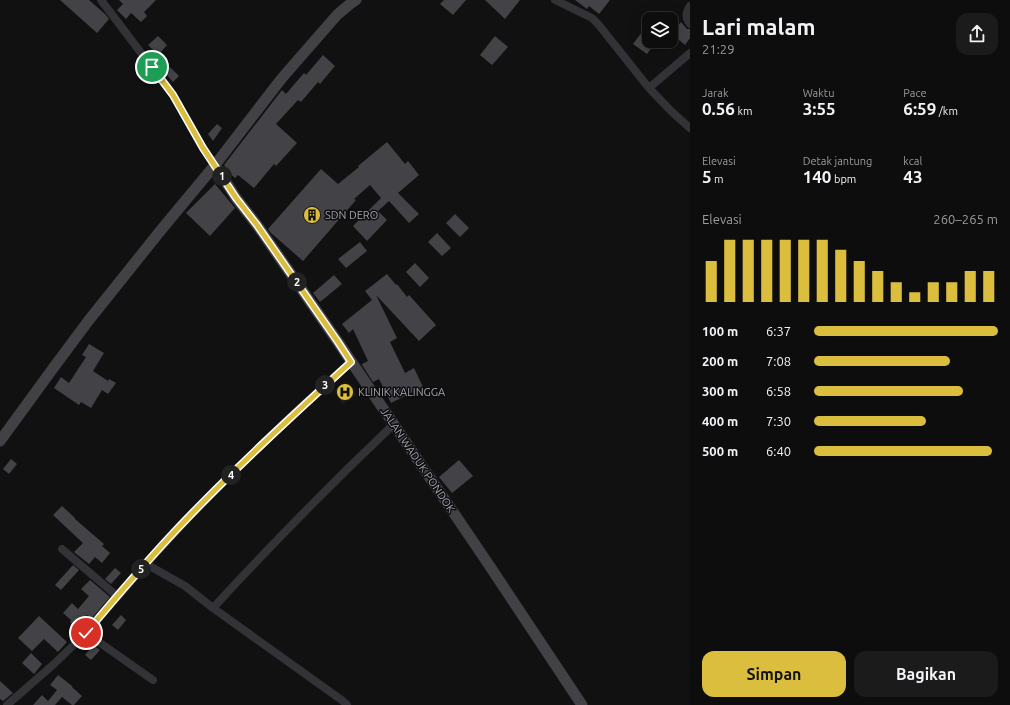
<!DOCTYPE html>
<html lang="id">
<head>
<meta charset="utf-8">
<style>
  :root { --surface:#0d0d0e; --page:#1b1b1c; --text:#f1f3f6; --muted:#9a9c9e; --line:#2d2d2e; --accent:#dcbe3f }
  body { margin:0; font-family:Ubuntu,sans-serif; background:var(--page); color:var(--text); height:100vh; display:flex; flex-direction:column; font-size:15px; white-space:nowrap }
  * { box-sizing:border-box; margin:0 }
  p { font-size:13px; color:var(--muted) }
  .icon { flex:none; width:22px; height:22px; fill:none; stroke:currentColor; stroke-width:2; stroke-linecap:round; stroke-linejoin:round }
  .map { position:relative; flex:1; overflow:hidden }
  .panel { display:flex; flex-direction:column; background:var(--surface); width:320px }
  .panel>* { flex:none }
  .controls { position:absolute; left:642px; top:12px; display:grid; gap:8px }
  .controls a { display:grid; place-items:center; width:36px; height:36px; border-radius:8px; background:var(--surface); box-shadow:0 4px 16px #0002,0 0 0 1px var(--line); font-size:20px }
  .pin { position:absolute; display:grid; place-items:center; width:34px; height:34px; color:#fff; margin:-17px; border:2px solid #fff; border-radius:50%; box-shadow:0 1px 4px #0007 }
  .km { position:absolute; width:20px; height:20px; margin:-10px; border-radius:50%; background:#222; color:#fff; font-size:11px; line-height:20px; text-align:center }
  .round { display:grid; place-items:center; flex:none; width:42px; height:42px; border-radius:12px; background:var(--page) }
  .overview { display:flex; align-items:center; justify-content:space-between; height:68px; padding:0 12px }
  h1 { font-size:22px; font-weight:700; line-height:30px }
  .figures { display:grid; grid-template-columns:repeat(3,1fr); gap:6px; height:68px; padding:4px 12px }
  .figures div { display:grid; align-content:center }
  .figures b { font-size:17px; font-weight:700 }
  .figures small { font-size:11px; font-weight:400 }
  .figures p { font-size:11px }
  .chart { height:112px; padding:8px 12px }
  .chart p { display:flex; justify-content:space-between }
  .chart svg { width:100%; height:72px; margin-top:4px; stroke:var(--accent); stroke-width:6 }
  .primary-button { display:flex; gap:8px; margin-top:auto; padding:8px 12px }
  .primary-button a { flex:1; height:46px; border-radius:12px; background:var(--accent); color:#111; font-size:16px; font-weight:700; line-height:46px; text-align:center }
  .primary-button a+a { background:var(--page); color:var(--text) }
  ul { padding:0 12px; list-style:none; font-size:13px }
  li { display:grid; grid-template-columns:64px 48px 1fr; align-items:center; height:30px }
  li i { height:10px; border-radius:5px; background:var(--accent) }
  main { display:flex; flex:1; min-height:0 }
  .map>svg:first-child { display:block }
  .built { fill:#1d1d1f }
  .building { fill:#434347 }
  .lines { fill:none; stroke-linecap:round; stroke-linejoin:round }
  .street { stroke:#323237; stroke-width:8 }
  .secondary { stroke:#414146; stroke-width:11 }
  .route-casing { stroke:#fff; stroke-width:8 }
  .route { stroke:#dcbe3f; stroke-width:5 }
  .labels { text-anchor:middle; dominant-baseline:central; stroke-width:3; stroke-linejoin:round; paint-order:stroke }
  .poi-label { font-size:11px; fill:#a4a6b1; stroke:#0c0c0d; text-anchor:start }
  .street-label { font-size:11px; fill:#a4a6b1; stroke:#0c0c0d }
</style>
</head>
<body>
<main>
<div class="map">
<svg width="690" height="705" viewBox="0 0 690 705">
  <rect width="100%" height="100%" fill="#111112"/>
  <path class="built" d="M347 382 356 395 342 404 334 390Z"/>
  <path class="building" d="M60 0H89L105 14 109 19 97 33Z
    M119 0H156L144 12 147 16 141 22 131 13 126 19 117 10 123 4Z
    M444 0H466L453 15 440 4Z
    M485 0H520L505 19Z
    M575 0H610L599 14 589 6 587 9Z
    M681 22 687 29H690V38L685 45 672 34Z
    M649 23V41H656L647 54 633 44Z
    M158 36 167 45 158 55 148 45Z
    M495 36 508 47 492 65 480 55Z
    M323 55 335 66 320 84 318 82 301 102 298 100 276 124 297 143 276 166 274 164 254 188 238 175 235 178 228 172 224 165 282 90 286 94 304 73 306 75Z
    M170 67 179 76 173 82 164 72Z
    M217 124 222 128 213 141 208 134Z
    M387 142 405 164 408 161 419 175 398 193 419 214 409 223 389 201 378 211 387 220 367 241 353 226 381 198 370 185 354 199 356 200 303 261 271 233 268 229 321 169 338 184 359 167 358 166Z
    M215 184 235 208 210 236 186 213Z
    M455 214 469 228 460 237 446 223Z
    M437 233 451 248 442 256 428 242Z
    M360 242 367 251 346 268 338 259Z
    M415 263 429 278 420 287 406 272Z
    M387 274 396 285 397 284 407 297 409 295 436 325 419 341 376 295 397 338 390 342 405 373 414 368 423 387 391 403 379 379 373 382 362 365V364L368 361 353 329 349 333 342 324 372 300 365 291Z
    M334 275 342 284 320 302 313 293Z
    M89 344 104 353 93 371 108 381 109 379 116 383 108 394 102 390 91 408 81 402 79 405 54 388 61 377 69 383 86 357 82 355Z
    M11 459 17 464 9 474 3 469Z
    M459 460 473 476 452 493 439 477Z
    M62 506 75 518V519L104 544 102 546 110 553 102 563 95 557 89 564 74 552 83 543 53 515Z
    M73 565 79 570 61 590 55 585Z
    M115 568 121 573 111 584 105 579Z
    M90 580 110 597 91 619 87 615 76 627 70 622 71 620 63 613 72 603 78 609 89 596 81 589Z
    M121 615 126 620 118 630 112 625Z
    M39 616 67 642 58 652 44 639 32 651 18 638Z
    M93 645 100 650 91 660 85 655Z
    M31 653 42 664 34 674 22 663Z
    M58 675 72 686V687L82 696 74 705H72L62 697 55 705H33L42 695 48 701 57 690 50 685Z
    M0 681 13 693 3 701 0 699Z"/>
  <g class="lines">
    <path class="street" d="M101 0 173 95 203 148 215 165
      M555 0 592 18 598 24 649 88 672 112 690 128
      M690 6C686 12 685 18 690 24
      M649 88 690 53
      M62 549 117 596
      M146 564 185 586 213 608 343 701 347 705
      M213 608C271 545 332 483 394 424
      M86 633 153 680
      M7 705 54 664 86 633 146 564 178 529 214 491 300 408 351 362"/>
    <path class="secondary" d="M215 165 236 198 257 225 338 342 489 565 582 705
      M0 441 54 367 89 320 161 230 215 165 282 78 337 15 350 4 356 0"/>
  </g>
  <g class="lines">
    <g class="route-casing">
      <path id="route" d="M86 633C116 597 146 562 178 528 233 470 292 416 351 362L338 342 257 225 236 198 203 148 173 95 152 67"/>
    </g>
    <use href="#route" class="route"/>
  </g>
  <defs>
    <g id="building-disc" transform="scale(0.9)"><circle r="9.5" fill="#dcbe3f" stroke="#0c0c0d"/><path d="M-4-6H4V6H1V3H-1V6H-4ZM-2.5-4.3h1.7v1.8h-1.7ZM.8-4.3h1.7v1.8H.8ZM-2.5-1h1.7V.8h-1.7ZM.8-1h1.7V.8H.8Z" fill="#111"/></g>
    <g id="hospital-disc" transform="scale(0.9)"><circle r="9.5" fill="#dcbe3f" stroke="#0c0c0d"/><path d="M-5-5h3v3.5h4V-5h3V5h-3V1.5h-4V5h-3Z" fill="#111"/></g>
  </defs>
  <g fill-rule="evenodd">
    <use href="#building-disc" x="312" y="215"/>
    <use href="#hospital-disc" x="345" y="392"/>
  </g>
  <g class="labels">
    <g class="poi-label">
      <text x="325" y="215">SDN DERO</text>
      <text x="358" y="392">KLINIK KALINGGA</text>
    </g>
    <g class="street-label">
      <text transform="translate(418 460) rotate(56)">JALAN WADUK PONDOK</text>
    </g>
  </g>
</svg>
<div class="controls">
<a><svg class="icon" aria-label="layers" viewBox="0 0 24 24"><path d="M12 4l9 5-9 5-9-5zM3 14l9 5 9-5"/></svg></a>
</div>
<div class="pin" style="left:152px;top:67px;background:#1e9e55"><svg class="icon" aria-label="arrive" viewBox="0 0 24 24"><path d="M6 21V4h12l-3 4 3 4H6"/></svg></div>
<div class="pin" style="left:86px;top:633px;background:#d93025"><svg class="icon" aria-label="check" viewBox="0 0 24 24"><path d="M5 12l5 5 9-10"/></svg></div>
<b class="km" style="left:222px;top:176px">1</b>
<b class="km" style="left:297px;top:282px">2</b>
<b class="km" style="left:325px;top:385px">3</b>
<b class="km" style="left:231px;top:475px">4</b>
<b class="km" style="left:141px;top:569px">5</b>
</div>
<section class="panel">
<div class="overview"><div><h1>Lari malam</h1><p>21:29</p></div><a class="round"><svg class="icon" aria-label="share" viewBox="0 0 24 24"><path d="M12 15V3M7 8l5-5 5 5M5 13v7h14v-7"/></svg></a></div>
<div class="figures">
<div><p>Jarak</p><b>0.56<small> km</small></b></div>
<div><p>Waktu</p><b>3:55</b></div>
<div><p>Pace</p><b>6:59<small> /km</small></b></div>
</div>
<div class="figures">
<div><p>Elevasi</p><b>5<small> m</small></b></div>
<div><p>Detak jantung</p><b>140<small> bpm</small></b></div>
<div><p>kcal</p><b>43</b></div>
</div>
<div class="chart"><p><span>Elevasi</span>260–265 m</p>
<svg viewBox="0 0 160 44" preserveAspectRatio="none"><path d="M5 44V19M15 44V6M25 44V6M35 44V6M45 44V6M55 44V6M65 44V6M75 44V12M85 44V19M95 44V25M105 44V32M115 44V38M125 44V32M135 44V32M145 44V25M155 44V25"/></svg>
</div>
<ul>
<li><b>100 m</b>6:37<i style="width:100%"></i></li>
<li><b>200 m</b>7:08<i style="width:74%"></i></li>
<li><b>300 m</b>6:58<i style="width:81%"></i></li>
<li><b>400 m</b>7:30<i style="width:61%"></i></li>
<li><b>500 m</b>6:40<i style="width:97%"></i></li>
</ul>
<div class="primary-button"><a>Simpan</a><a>Bagikan</a></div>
</section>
</main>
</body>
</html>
